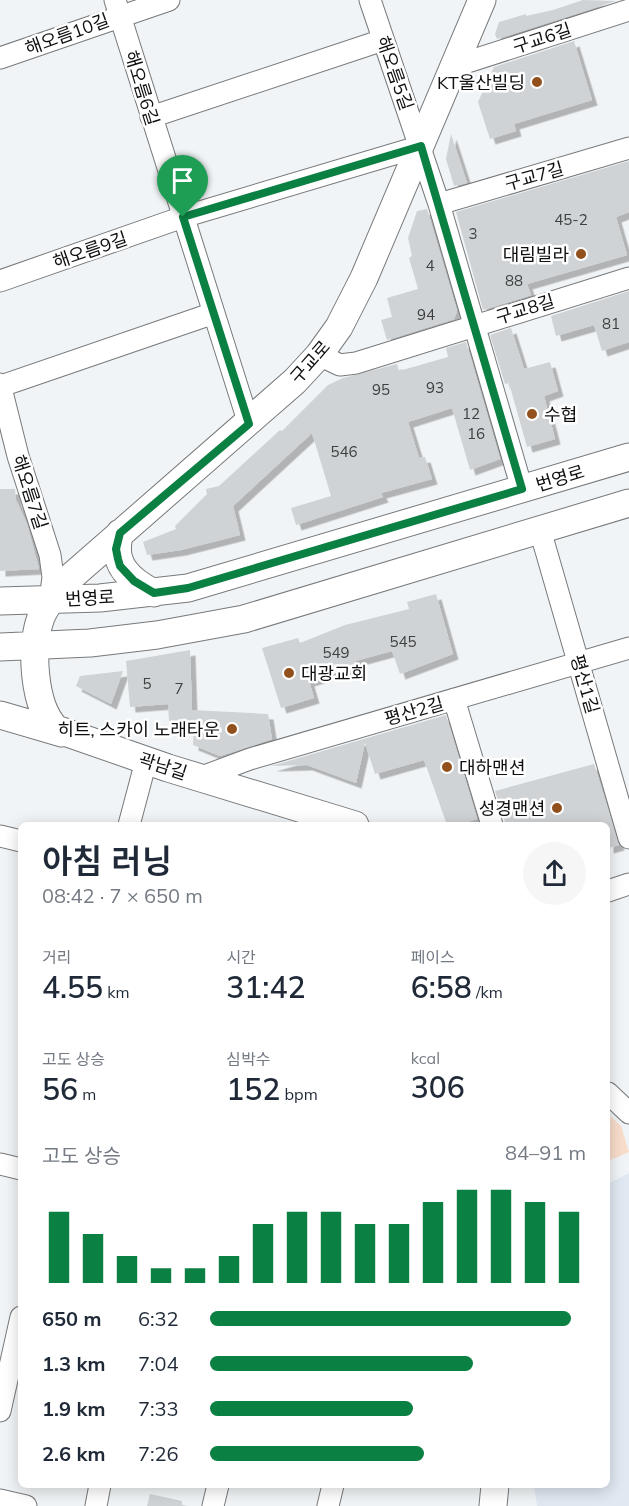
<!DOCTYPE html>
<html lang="ko">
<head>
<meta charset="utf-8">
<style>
  :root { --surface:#fff; --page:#f6f6f7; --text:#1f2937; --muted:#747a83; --accent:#0b8043 }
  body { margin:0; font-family:Mulish,"Noto Sans KR",sans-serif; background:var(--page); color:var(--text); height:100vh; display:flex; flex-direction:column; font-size:22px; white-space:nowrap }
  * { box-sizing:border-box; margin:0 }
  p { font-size:20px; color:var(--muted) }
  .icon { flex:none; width:33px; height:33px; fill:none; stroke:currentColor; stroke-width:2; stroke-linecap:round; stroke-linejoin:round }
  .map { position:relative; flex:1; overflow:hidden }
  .panel { position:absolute; left:18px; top:822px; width:592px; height:666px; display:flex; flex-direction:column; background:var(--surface); border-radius:9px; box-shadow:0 3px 15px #0003 }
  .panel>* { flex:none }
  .pin { position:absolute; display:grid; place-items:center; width:51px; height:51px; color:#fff; margin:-62px -26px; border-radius:50% 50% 50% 0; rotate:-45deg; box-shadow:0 0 6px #0007 }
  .pin .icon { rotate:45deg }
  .round { display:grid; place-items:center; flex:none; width:63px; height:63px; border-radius:32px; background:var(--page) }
  .overview { display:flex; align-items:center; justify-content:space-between; height:102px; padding:0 24px }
  h1 { font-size:33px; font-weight:600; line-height:45px }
  .stats { display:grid; grid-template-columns:repeat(3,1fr); gap:9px; height:102px; padding:6px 24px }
  .stats div { display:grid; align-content:center }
  .stats b { font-size:30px; font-weight:600 }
  .stats small { font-size:16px; font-weight:400 }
  .stats p { font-size:16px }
  .chart { height:168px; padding:12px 24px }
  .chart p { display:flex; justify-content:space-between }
  .chart svg { width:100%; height:108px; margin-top:6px; stroke:var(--accent); stroke-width:6 }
  ul { padding:0 24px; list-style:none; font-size:20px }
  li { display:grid; grid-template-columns:96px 72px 1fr; align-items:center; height:45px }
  li i { height:15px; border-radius:8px; background:var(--accent) }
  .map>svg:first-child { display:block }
  .built { fill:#e0e8f1 }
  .green { fill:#f9ddcb }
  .building { fill:#d0d3d5; filter:url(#shadow) }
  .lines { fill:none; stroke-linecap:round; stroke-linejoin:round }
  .minor-casing { stroke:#77797b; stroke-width:23 }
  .major-casing { stroke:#77797b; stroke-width:29 }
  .minor { stroke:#fff; stroke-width:21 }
  .major { stroke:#fff; stroke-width:27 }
  .route-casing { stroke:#fff; stroke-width:12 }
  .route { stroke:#0b8043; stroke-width:8 }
  .poi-dot { fill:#92511c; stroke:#fff; stroke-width:2 }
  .labels { text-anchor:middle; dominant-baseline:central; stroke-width:5; stroke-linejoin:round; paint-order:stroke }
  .number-label { font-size:15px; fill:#3e4041 }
  .street-label { font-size:18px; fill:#0e0f10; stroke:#fff }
  .poi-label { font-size:18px; fill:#0e0f10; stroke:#fff; text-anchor:end }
</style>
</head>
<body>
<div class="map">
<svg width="629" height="1506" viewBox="0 0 629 1506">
  <defs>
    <filter id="shadow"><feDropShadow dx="5.5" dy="5.5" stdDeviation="0" flood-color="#0004"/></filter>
  </defs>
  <rect width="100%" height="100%" fill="#f1f4f6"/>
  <path class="built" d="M629 1173V1506H537L534 1485H608V1184Z"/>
  <path class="green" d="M608 1114 621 1126 629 1152 608 1161Z"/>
  <path class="building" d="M583 0 616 1 497 39 495 34 499 22 526 14V16L553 10Z
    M574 41 592 100 514 124 516 131 490 139 478 102 494 67Z
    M451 134 467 183 454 186 446 159Z
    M629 161V212L616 217 627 255 527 284 531 295 483 310 456 212Z
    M427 209 457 311 454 319 387 340 381 320 392 317 387 298 418 289 409 258 412 256 408 238 417 211Z
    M629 291V342L602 351 594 325 556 336 551 316Z
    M511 328 524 369 550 362 558 391 544 396 555 439 527 447 509 383 505 384 490 335Z
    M466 342 500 459 470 470 452 408 408 422 419 458 425 457 432 479 381 493 383 497 296 525 291 508 331 496 312 433 233 506 240 535 181 550 147 555 143 542 176 529 175 526 207 494 206 489 219 486 280 430 282 431 328 385 343 378 397 364 399 371 448 357 446 348Z
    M0 489H15L16 500 27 524 39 569 0 571Z
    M436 594 453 654 400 674 392 651 355 661 356 667 309 681 314 698 281 708 262 648 298 638 300 643 345 625 409 609 407 602Z
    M190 650 192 710 268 714 272 739 220 756 193 745 194 721H169L168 704 130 707 126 661Z
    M123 671 111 704 76 686 80 676Z
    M446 715 477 819 457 825H447L424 760 375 774 365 743 356 783 307 765 271 766Z
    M594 764 619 845 608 848V825H506L495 791Z
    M150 1494 182 1501V1506H147Z"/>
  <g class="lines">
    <g class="minor-casing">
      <path id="minor" d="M115 0 249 424
        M370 0 439 204 522 489
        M0 58 169 0
        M455 66 629 10
        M151 117 383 40
        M439 204 629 148
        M0 281 183 217 421 146
        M319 355 340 365 356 363 629 278
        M0 384 18 456 50 555 53 577 50 600
        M1 386 214 313
        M540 530 629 838
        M454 699 492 825
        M199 778 250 759 629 648
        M129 825 146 761
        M0 836 21 841
        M608 891 629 884
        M608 1093 629 1113
        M0 1164 21 1169
        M0 1411 21 1317
        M0 1500 26 1506
        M96 1506 100 1485
        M213 1506 218 1485
        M328 1506 333 1485"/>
    </g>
    <g class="major-casing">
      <path id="major" d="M120 533C110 563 129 580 154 593
        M0 601 100 598 188 588 629 457
        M0 647 90 643 157 635 244 619 629 503
        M0 715 62 733
        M355 825 168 768 56 729C33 706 30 647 41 617 47 603 56 593 65 582L295 381 319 355 339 327 364 278 482 0
        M493 1506 495 1485"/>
    </g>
    <use href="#minor" class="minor"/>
    <use href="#major" class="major"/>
  </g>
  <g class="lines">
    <g class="route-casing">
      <path id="route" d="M421 146 522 489 188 588 154 593 134 581 120 566 118 559 116 549 120 533 249 424 183 217Z"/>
    </g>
    <use href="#route" class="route"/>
  </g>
  <g class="poi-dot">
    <circle cx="537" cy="82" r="6"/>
    <circle cx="581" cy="254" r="6"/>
    <circle cx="532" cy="414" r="6"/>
    <circle cx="289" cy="673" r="6"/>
    <circle cx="232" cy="729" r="6"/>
    <circle cx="447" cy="767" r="6"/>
    <circle cx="557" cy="808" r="6"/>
  </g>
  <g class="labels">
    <g class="number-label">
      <text x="571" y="219">45-2</text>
      <text x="473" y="233">3</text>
      <text x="430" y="265">4</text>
      <text x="514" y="280">88</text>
      <text x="426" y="314">94</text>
      <text x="611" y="323">81</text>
      <text x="435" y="387">93</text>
      <text x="381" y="389">95</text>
      <text x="471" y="413">12</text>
      <text x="476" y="433">16</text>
      <text x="344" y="451">546</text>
      <text x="403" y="641">545</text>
      <text x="336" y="652">549</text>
      <text x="147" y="683">5</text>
      <text x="179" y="688">7</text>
    </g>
    <g class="street-label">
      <text transform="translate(67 34) rotate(-20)">해오름10길</text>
      <text transform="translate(542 38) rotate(-18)">구교6길</text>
      <text transform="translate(395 73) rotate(71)">해오름5길</text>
      <text transform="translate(142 88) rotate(73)">해오름6길</text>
      <text transform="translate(534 176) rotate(-16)">구교7길</text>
      <text transform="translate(90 250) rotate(-19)">해오름9길</text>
      <text transform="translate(525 309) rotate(-17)">구교8길</text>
      <text transform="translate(310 362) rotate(-49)">구교로</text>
      <text transform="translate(560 478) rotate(-17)">번영로</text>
      <text transform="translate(30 492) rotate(72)">해오름7길</text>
      <text transform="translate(90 598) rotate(-3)">번영로</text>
      <text transform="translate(585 684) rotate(74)">평산1길</text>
      <text transform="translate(414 711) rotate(-16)">평산2길</text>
      <text transform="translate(163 766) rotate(18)">곽남길</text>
    </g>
    <g class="poi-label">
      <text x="525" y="82">KT울산빌딩</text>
      <text x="569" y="254">대림빌라</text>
      <text x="544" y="414" text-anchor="start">수협</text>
      <text x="301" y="673" text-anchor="start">대광교회</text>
      <text x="220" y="729">히트, 스카이 노래타운</text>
      <text x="459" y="767" text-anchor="start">대하맨션</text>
      <text x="545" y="808">성경맨션</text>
    </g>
  </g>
</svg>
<div class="pin" style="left:183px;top:217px;background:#1e9e55"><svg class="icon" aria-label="arrive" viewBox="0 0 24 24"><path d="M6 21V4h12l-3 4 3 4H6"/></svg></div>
<section class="panel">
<div class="overview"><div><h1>아침 러닝</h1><p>08:42 · 7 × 650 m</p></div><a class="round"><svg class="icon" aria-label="share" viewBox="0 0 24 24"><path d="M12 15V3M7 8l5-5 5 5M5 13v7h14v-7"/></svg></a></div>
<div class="stats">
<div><p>거리</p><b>4.55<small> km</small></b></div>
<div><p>시간</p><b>31:42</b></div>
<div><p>페이스</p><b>6:58<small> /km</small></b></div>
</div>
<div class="stats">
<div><p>고도 상승</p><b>56<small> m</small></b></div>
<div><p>심박수</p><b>152<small> bpm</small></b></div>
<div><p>kcal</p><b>306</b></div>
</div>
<div class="chart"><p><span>고도 상승</span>84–91 m</p>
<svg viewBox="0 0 160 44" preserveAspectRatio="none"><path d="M5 44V15M15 44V24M25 44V33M35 44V38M45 44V38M55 44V33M65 44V20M75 44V15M85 44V15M95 44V20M105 44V20M115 44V11M125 44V6M135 44V6M145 44V11M155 44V15"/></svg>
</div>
<ul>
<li><b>650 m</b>6:32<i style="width:96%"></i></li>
<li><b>1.3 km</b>7:04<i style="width:70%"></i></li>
<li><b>1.9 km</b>7:33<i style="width:54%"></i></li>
<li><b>2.6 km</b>7:26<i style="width:57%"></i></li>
</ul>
</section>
</div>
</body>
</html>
